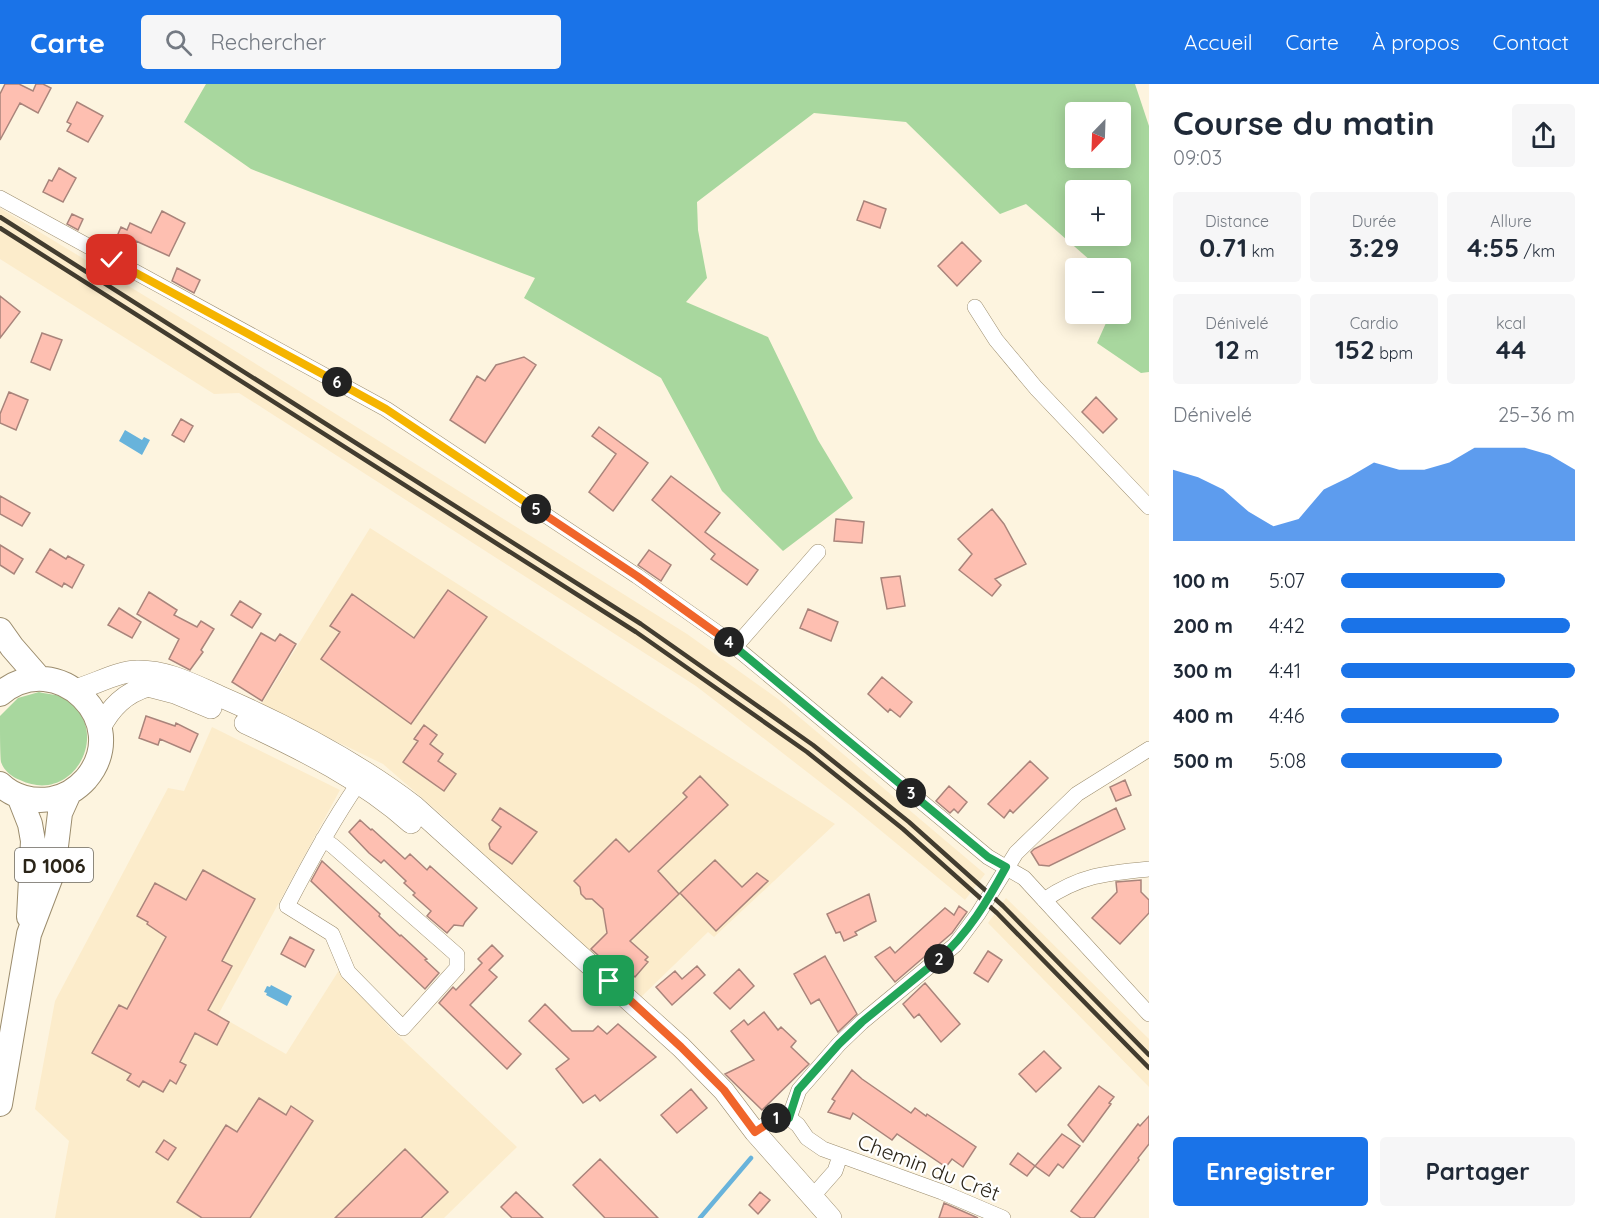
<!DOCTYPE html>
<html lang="fr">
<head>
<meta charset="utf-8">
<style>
  :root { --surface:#fff; --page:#f6f6f7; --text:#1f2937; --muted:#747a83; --accent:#1a73e8 }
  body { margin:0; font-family:Quicksand,sans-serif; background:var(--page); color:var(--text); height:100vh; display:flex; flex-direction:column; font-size:22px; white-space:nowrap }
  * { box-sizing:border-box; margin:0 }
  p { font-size:20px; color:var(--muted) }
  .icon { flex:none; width:33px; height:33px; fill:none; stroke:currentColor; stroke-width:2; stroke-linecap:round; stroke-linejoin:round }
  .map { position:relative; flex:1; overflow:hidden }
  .panel { display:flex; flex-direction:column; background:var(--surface); width:450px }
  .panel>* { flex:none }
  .needle { width:39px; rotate:203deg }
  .fabs { position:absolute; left:1065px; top:18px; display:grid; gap:12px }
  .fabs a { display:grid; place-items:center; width:66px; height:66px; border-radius:6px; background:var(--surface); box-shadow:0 3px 15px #0003; font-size:30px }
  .pin { position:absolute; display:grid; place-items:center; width:51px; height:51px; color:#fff; margin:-26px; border-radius:12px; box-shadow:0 3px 9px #0006 }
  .km { position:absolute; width:30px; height:30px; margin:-15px; border-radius:50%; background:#222; color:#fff; font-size:16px; line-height:30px; text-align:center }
  .round { display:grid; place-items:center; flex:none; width:63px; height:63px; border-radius:6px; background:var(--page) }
  .summary { display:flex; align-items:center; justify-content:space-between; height:102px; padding:0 24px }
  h1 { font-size:33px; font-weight:800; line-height:45px }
  .figures { display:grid; grid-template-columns:repeat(3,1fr); gap:9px; height:102px; padding:6px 24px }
  .figures div { display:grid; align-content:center; border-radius:6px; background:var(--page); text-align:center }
  .figures b { font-size:26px; font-weight:800 }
  .figures small { font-size:16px; font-weight:400 }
  .figures p { font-size:16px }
  .chart { height:168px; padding:12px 24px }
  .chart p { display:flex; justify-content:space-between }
  .chart svg { width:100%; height:108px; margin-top:6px; fill:var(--accent); opacity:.7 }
  .cta { display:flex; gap:12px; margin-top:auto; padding:12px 24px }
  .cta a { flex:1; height:69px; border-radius:6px; background:var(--accent); color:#fff; font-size:24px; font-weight:800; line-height:69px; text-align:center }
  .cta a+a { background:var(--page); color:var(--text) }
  ul { padding:0 24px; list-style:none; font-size:20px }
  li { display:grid; grid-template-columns:96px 72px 1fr; align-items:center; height:45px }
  li i { height:15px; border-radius:8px; background:var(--accent) }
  header { display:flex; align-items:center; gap:36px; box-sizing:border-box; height:84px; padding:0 30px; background:var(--accent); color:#fff }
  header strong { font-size:28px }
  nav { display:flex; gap:33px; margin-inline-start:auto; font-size:21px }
  .search { width:420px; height:54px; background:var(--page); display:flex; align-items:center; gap:15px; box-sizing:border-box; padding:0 21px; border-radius:6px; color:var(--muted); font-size:22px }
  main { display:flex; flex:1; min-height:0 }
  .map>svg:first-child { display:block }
  .built { fill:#fceccb }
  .green { fill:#a8d79e; fill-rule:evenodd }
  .water { fill:#68b3db }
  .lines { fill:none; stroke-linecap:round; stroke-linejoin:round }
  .stream { stroke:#68b3db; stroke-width:4.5 }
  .building { fill:#febfb1; stroke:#a9847b; stroke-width:1.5 }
  .minor-casing { stroke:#9b8c6d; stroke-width:16 }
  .secondary-casing { stroke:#9b8c6d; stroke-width:22 }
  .primary-casing { stroke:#9b8c6d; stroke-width:26 }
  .minor { stroke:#fff; stroke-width:15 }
  .secondary { stroke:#fff; stroke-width:21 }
  .primary { stroke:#fff; stroke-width:24 }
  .rail { stroke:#423c2f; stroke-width:4.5 }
  .split-1-casing { stroke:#fff; stroke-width:12 }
  .split-2-casing { stroke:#fff; stroke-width:12 }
  .split-3-casing { stroke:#fff; stroke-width:12 }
  .split-4-casing { stroke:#fff; stroke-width:12 }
  .split-5-casing { stroke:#fff; stroke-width:12 }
  .split-6-casing { stroke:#fff; stroke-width:12 }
  .split-7-casing { stroke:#fff; stroke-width:12 }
  .split-1 { stroke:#f0652b; stroke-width:8 }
  .split-2 { stroke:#22a559; stroke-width:8 }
  .split-3 { stroke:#22a559; stroke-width:8 }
  .split-4 { stroke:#22a559; stroke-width:8 }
  .split-5 { stroke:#f0652b; stroke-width:8 }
  .split-6 { stroke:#f5b400; stroke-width:8 }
  .split-7 { stroke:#f5b400; stroke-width:8 }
  .labels { text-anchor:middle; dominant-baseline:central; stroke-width:4.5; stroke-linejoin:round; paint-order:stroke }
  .shield { fill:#fff; stroke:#6a665d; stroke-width:1.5 }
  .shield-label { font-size:20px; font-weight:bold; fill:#2a2418 }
  .street-label { font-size:21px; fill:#2a2418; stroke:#fff }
</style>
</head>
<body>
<header>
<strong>Carte</strong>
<div class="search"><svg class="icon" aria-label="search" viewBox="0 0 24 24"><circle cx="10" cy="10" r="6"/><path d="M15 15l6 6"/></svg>Rechercher</div>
<nav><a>Accueil</a><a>Carte</a><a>À propos</a><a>Contact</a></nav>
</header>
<main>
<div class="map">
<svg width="1149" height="1134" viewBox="0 0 1149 1134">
  <rect width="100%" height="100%" fill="#fdf4df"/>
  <path class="built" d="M0 124 229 263 687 550 778 615 985 790 965 816 851 722 696 602 239 309 214 310 0 175Z
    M370 444 595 588 835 740 714 853 708 848 639 915 443 732 383 680 261 621Z
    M212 643 340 706 218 931 286 970 341 883 389 943 517 1063 444 1134H55L69 1057 35 1025 55 917 168 704 184 707Z
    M1006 814 1149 955V1003L988 839Z"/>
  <path class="green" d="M206 0H1135L1149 42V288L1141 289 1097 259 1110 230H1120V184H1099L1026 120 1000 130 906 38 814 29 697 118 698 146 707 194 686 218 768 253 818 356 853 414 783 467 722 407 661 294 524 214 535 194 251 85 184 38ZM1076 28H1120V74H1076ZM1076 106H1120V152H1076Z
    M39 608C46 610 56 610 62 613 115 641 76 723 20 696 12 693 4 687 1 678 0 669 0 643 0 632L18 614Z"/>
  <path class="water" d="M125 346 142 356 144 353 150 356 142 371 119 357Z
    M271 901 292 912 287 922 266 911 267 909 264 908 267 902 270 903Z"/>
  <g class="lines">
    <path class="stream" d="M700 1134 751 1074"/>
  </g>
  <path class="building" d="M5 0H19L33 7 36 0H43L51 4 38 29 20 19 0 56V10Z
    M77 18 103 32 88 58 67 47 71 40 67 38Z
    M59 84 76 94 63 118 43 108 49 96 52 97Z
    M864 117 886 125 880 144 857 136Z
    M162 127 185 139 169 172 136 157 128 173 112 164 121 143 127 146 130 139 151 149Z
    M72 130 83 135 78 146 67 140Z
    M962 158 981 177 957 202 938 182Z
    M177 184 200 196 194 209 172 197Z
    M0 212 20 228 0 254Z
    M42 249 62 256 50 286 31 278Z
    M524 273 536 281 485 359 450 336 477 292 485 297 496 281Z
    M9 308 28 316 16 346 0 339V330Z
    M1096 313 1117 335 1103 349 1082 328Z
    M181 335 193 342 184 358 172 351Z
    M599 343 648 379 613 427 589 408 616 370 592 352Z
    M671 392 720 429 705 448 758 486 747 501 711 475 715 470 652 416Z
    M0 412 30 429 22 442 0 430Z
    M992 425 1004 440 1026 480 995 495 1001 501 992 512 959 486 972 470 958 455Z
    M836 435 864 438 862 459 834 457Z
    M0 461 23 475 14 490 0 481Z
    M50 465 66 475 68 472 84 481 72 504 64 499 62 503 36 488Z
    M649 466 671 481 661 497 638 481Z
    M900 492 905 522 887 525 881 494Z
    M448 506 487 533 411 640 321 575 340 548 330 542 352 510 414 554Z
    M149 508 177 526 174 531 197 543 201 537 214 545 201 566 203 568 190 586 169 575 179 555 137 530Z
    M240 517 261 530 252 544 231 531Z
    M119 524 141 538 132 554 108 541Z
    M808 525 838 538 831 557 800 544Z
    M261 549 275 557 280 550 296 560 262 617 232 598Z
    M882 593 912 618 900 633 890 625 888 628 868 610Z
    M146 632 175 642 176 639 198 650 190 668 160 655 158 661 139 654Z
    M424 641 437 651 430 660 443 670 438 677 456 690 444 707 403 678 418 657 414 655Z
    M1030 677 1048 694 1013 729 1010 726 1004 734 988 720Z
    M700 692 728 721 658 787 679 810 630 857 648 873 645 876 648 878 635 893 613 873 607 879 591 865 607 849 603 825 592 815H586L581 810 580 803 574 797 616 755 629 768 687 713 683 709Z
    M1125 696 1131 711 1116 717 1110 703Z
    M949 702 967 718 958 729 954 725 950 729 936 717Z
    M500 724 537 748 512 780 490 765 489 760 501 743 492 736Z
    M1116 724 1125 745 1049 782 1039 781 1031 768 1034 765Z
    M360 736 371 746 372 745 405 775 410 770 427 786 430 782 477 824 465 838 463 842 454 841 447 849 427 832 431 827 413 811 415 809 404 799 406 797 384 776 381 779 369 769 349 748Z
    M715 776 742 803 757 789 768 797 716 847 680 809Z
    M322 777 380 830 379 832 400 852 401 851 427 875 425 876 439 889 425 905 311 797Z
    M203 786 255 815 222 877 232 882 208 926 229 938 217 961 195 949 180 978 186 981 176 1000 170 996 163 1008 143 997 139 1003 127 996 131 990 92 969 119 921 127 925 166 853 147 840 148 838 137 832 155 799 186 816Z
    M1141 796V808L1149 816V829L1120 860 1092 834 1117 808 1116 798Z
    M869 810 876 837 855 848 857 851 844 857 840 848 836 849 827 830Z
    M959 822 967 828 952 849 895 898 875 873 890 863 895 869 945 824 954 831Z
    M290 853 314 866 305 883 281 870Z
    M492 861 503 872 489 886 497 893 470 921 521 970 507 985 439 919 453 903 456 906 482 879 478 875Z
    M988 867 1002 876 988 898 974 889Z
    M825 872 857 930 838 948 819 915 811 920 794 890Z
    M697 882 705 891 672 921 656 903 675 887 682 895Z
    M739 885 754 902 730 925 714 909Z
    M925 899 960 940 941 958 919 930 914 934 903 920Z
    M545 920 572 947H593L598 942 607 950 618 940 656 973 600 1017 595 1011 583 1019 556 985 569 975 529 937Z
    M764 928 778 946 781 943 796 957 791 963 809 980 762 1026 725 990 754 976 731 947 744 936 748 941Z
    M1044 967 1061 984 1036 1008 1019 990Z
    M852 986 862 995 911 1029 915 1024 926 1032 927 1030 976 1063 963 1083 952 1075 946 1083 897 1050 892 1056 853 1029 850 1035 828 1028 835 1017 832 1015Z
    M1099 1002 1114 1013 1109 1019 1111 1020 1083 1058 1068 1041Z
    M691 1005 707 1024 677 1049 661 1031Z
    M259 1014 286 1031 291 1022 313 1037 250 1134H202L177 1118 226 1041 237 1048Z
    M1149 1032V1060L1138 1074 1139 1076 1094 1134H1081L1071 1127 1138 1040 1140 1042Z
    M1062 1050 1080 1062 1063 1084 1058 1080 1049 1092 1035 1082Z
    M164 1056 176 1064 168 1076 156 1068Z
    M405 1065 448 1108 421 1134H335Z
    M1018 1069 1035 1082 1027 1092 1010 1080Z
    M600 1075 609 1084 658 1134H605L573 1101Z
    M516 1108 543 1134H512L501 1123Z
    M760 1108 770 1116 758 1130 749 1121Z
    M944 1119 978 1134H939Z"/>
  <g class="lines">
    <g class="minor-casing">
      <path id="minor" d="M0 114 386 325 637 492 722 552 988 773 1024 794 1149 930
        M975 223 996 256 1036 304 1149 423
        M735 563 818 468
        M323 755 333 762 457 871V884L403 944 348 888 332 850 287 822C309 780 331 739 358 700
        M1044 816C1081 791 1106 789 1149 785
        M789 1034 799 1006 839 960 862 938 955 861 978 830 1016 769 1077 710 1149 665
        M789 1034 798 1041 807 1054 823 1065 942 1108 1003 1134
        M755 1048 775 1034H789
        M812 1113 835 1087 840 1072"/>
    </g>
    <g class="secondary-casing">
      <path id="secondary" d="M75 606C93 601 120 587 136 587 166 586 192 600 219 612 288 642 354 676 414 722L681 963 724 1007 755 1048 831 1134
        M245 639C303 666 363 696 411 739
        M100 644C111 623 125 609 148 602L175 609 211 624"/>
    </g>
    <g class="primary-casing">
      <path id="primary" d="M0 546 12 563 39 594
        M0 610C57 562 134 638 86 695 77 705 64 713 51 715 33 718 13 713 0 700
        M19 712 30 740 33 757 29 833
        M0 1020 29 850 53 787 60 729 69 709"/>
    </g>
    <use href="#minor" class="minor"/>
    <use href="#secondary" class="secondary"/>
    <use href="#primary" class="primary"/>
    <path class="rail" d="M0 133 641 540 813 661 909 738 1003 822 1149 971
      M0 144 636 548 807 668 903 745 997 829 1149 984"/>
  </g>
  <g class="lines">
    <g class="split-1-casing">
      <path id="split-1" d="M609 897 681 963 724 1006 755 1048 776 1034"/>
    </g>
    <g class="split-2-casing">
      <path id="split-2" d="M776 1034H789L798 1006 839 960 862 938 939 875"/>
    </g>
    <g class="split-3-casing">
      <path id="split-3" d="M911 709 988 773 1006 783C988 816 968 850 939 875"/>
    </g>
    <g class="split-4-casing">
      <path id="split-4" d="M729 558 911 709"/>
    </g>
    <g class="split-5-casing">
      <path id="split-5" d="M536 425 637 492 729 558"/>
    </g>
    <g class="split-6-casing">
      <path id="split-6" d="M337 298 386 325 536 425"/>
    </g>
    <g class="split-7-casing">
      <path id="split-7" d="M112 176 337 298"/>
    </g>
    <use href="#split-1" class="split-1"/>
    <use href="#split-2" class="split-2"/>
    <use href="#split-3" class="split-3"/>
    <use href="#split-4" class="split-4"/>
    <use href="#split-5" class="split-5"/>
    <use href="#split-6" class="split-6"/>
    <use href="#split-7" class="split-7"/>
  </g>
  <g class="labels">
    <rect class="shield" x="15" y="764" width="78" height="34" rx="4.5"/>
    <g class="shield-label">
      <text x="54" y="781">D 1006</text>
    </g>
    <g class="street-label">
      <text transform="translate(929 1083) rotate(21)">Chemin du Crêt</text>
    </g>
  </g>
</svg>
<div class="fabs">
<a><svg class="needle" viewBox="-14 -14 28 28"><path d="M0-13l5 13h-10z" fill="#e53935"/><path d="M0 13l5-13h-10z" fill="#747a83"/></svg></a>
<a>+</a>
<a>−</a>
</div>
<div class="pin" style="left:609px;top:897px;background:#1e9e55"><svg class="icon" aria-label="arrive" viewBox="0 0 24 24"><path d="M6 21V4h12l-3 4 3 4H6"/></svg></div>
<div class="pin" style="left:112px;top:176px;background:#d93025"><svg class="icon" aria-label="check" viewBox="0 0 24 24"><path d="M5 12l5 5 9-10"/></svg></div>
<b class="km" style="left:776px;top:1034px">1</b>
<b class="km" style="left:939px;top:875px">2</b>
<b class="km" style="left:911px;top:709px">3</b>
<b class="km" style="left:729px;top:558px">4</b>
<b class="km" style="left:536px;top:425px">5</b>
<b class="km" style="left:337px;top:298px">6</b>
</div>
<section class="panel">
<div class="summary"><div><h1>Course du matin</h1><p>09:03</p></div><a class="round"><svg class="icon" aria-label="share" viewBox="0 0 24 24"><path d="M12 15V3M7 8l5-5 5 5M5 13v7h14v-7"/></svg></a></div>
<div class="figures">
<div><p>Distance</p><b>0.71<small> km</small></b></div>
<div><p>Durée</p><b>3:29</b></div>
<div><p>Allure</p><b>4:55<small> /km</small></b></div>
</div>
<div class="figures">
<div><p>Dénivelé</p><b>12<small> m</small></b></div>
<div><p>Cardio</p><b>152<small> bpm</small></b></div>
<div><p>kcal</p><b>44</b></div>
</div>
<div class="chart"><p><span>Dénivelé</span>25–36 m</p>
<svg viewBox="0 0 160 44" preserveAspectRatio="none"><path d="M0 44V15L10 18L20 23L30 32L40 38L50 35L60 23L70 18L80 12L90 15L100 15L110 12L120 6L130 6L140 6L150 9L160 15V44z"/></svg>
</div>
<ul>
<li><b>100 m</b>5:07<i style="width:70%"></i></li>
<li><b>200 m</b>4:42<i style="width:98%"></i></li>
<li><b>300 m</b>4:41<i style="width:100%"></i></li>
<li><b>400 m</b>4:46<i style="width:93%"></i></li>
<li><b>500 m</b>5:08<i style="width:69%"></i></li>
</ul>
<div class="cta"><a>Enregistrer</a><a>Partager</a></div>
</section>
</main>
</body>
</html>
